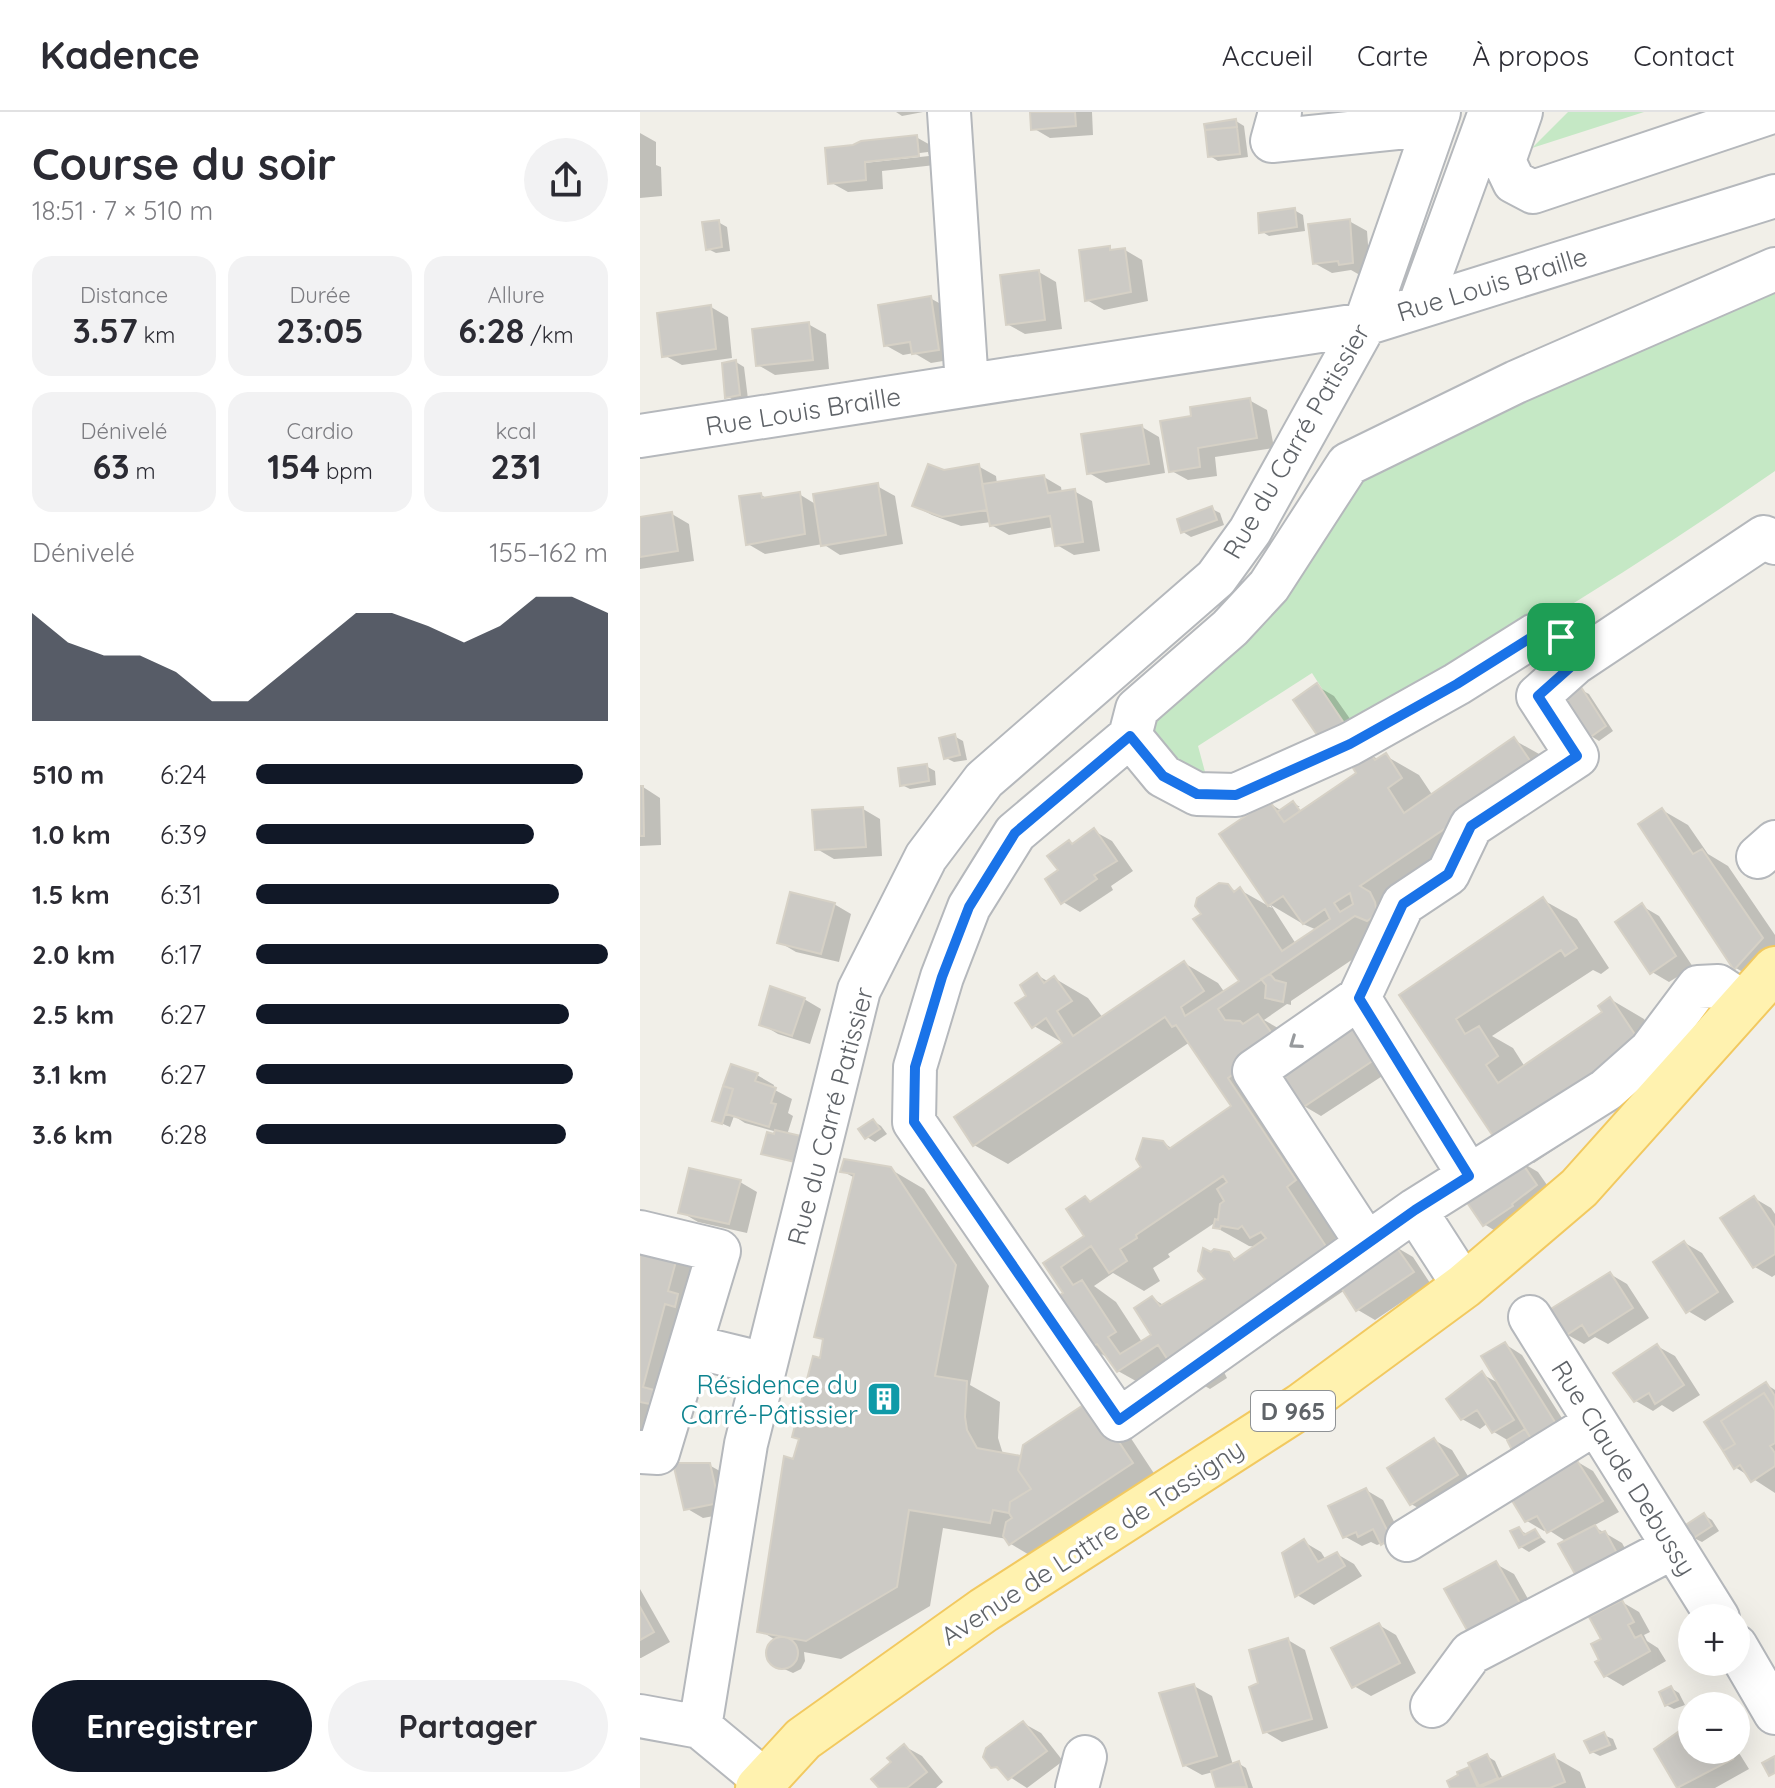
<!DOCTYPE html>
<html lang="fr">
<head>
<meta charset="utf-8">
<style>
  :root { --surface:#fff; --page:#f2f2f3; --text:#2b2b33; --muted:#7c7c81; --line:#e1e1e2; --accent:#111827 }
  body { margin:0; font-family:Quicksand,sans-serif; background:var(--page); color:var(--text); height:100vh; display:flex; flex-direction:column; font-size:30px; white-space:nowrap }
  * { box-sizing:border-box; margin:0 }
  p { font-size:26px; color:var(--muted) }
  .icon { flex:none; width:44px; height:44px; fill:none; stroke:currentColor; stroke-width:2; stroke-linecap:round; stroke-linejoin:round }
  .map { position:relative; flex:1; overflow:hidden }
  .side { display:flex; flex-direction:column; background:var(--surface); width:640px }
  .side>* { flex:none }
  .buttons { position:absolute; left:1038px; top:1492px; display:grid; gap:16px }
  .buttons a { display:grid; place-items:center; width:72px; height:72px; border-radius:50%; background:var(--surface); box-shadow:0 8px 32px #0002; font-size:40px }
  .pin { position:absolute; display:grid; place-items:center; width:68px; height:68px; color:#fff; margin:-34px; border-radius:16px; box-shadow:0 4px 12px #0006 }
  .round { display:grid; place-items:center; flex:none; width:84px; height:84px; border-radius:42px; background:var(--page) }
  .overview { display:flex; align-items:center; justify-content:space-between; height:136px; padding:0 32px }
  h1 { font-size:44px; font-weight:700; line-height:60px }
  .metrics { display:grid; grid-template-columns:repeat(3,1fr); gap:12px; height:136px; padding:8px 32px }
  .metrics div { display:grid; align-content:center; border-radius:20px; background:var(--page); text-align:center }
  .metrics b { font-size:34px; font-weight:700 }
  .metrics small { font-size:22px; font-weight:400 }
  .metrics p { font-size:22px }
  .chart { height:224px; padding:16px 32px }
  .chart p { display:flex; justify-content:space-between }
  .chart svg { width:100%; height:144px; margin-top:8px; fill:var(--accent); opacity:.7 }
  .cta { display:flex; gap:16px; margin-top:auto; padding:16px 32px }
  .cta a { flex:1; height:92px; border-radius:48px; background:var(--accent); color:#fff; font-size:32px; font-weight:700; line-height:92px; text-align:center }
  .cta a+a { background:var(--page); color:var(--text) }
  ul { padding:0 32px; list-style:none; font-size:26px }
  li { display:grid; grid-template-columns:128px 96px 1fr; align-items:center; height:60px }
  li i { height:20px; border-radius:10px; background:var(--accent) }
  header { display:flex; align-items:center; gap:48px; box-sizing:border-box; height:112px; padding:0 40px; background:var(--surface); border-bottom:2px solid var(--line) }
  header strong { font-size:38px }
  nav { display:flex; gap:44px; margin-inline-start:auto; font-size:28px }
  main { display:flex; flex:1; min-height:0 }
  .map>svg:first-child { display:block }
  .green { fill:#c5e8c5 }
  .shadow { fill:#0003; fill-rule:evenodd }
  .building { fill:#cccac5; stroke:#d6d1c6; stroke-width:2; fill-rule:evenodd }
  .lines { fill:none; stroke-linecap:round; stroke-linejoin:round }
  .minor-casing { stroke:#b5b8bc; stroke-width:46 }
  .major-casing { stroke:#f2c960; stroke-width:48 }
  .minor { stroke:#fff; stroke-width:42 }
  .major { stroke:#fff2af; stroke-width:44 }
  .oneway { stroke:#979a9d }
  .route-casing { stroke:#fff; stroke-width:16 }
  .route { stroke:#1a73e8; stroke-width:10 }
  .labels { text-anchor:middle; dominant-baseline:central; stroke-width:7; stroke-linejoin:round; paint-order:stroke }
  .shield { fill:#fff; stroke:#8f9295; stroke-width:2 }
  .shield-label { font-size:24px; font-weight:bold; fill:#5f6368 }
  .street-label { font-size:26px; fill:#5f6368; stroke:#fff }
  .culture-label { font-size:26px; fill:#0d838f; stroke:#fff; text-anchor:end }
</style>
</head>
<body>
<header>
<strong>Kadence</strong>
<nav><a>Accueil</a><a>Carte</a><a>À propos</a><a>Contact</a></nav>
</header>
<main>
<section class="side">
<div class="overview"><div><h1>Course du soir</h1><p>18:51 · 7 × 510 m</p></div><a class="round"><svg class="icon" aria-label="share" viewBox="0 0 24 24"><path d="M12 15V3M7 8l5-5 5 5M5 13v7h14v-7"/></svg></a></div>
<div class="metrics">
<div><p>Distance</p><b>3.57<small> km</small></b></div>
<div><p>Durée</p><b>23:05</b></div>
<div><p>Allure</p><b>6:28<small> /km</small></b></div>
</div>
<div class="metrics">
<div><p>Dénivelé</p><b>63<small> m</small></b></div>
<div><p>Cardio</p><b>154<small> bpm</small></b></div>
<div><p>kcal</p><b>231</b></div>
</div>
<div class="chart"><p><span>Dénivelé</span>155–162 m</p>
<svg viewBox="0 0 160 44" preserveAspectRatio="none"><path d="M0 44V11L10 20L20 24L30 24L40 29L50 38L60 38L70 29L80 20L90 11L100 11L110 15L120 20L130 15L140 6L150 6L160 11V44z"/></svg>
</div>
<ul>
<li><b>510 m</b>6:24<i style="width:93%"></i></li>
<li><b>1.0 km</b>6:39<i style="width:79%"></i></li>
<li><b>1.5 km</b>6:31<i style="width:86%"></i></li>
<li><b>2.0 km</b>6:17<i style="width:100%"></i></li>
<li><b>2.5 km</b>6:27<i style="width:89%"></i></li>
<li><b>3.1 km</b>6:27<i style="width:90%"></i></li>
<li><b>3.6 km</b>6:28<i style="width:88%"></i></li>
</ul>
<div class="cta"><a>Enregistrer</a><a>Partager</a></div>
</section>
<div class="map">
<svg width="1135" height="1676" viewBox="0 0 1135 1676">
  <rect width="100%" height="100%" fill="#f1efe8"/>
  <path class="green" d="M928 0H1004L892 36Z
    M1135 173V359C1000 453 861 539 715 616L704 611 672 561 558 634 568 671 508 628 513 605 699 385 768 333Z"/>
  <path class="shadow" d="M256 0H283L262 4Z
    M392 0H452L453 23 410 26 393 16Z
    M596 9 604 14 608 45 578 49 570 44Z
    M0 21 16 30V53L21 55 22 84 0 86Z
    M276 25 294 35 295 53 242 59 243 77 208 80 190 70 187 38ZM288 40 289 44 215 52V49Z
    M654 98 663 103 665 119 629 124 621 119Z
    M709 109 727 119 730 160 718 162 711 158 692 161 674 151Z
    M78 110 87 115 90 139 76 141 68 137Z
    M469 136 475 139 485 138 502 148 508 189 464 198 447 188Z
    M399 160 416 170 422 217 385 222 367 212Z
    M290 186 308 196 315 247 291 251 274 241 263 243 245 233Z
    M71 195 88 205 92 246 42 253 24 243Z
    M168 212 186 222 189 257 135 263 118 253Z
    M96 250 104 255 108 287 95 289 87 284Z
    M609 288 627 298 634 336 575 345 577 364 548 368 530 358 553 306Z
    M502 315 519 325 525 361 466 371 449 361Z
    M338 354 356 364 357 372 404 365 421 375 422 381 434 379 452 389 460 439 434 443 417 433 414 415 369 423 351 413V410L321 414 292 403 274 394 304 360Z
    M237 374 255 384 263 432 200 443 183 432 125 442 108 432 121 383 128 387 159 382 177 393Z
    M572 397 580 401 584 413 551 425 543 420Z
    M32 402 49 412 54 449 0 457V407Z
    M677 574 694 584 720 621 682 626Z
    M941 578 949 582 973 619 959 629 951 624Z
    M314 624 323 629 327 648 314 650 306 646Z
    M874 628 908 647 927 676 751 794 750 822 651 889V893L647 892 624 908 652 924 709 913 726 923 750 959 681 1004 664 994 620 985 756 1135 773 1145 790 1171 735 1208 718 1198 705 1178 584 1260 587 1266 570 1277 541 1260 512 1278 478 1259 470 1247 451 1236 425 1181 406 1151 447 1125 445 1087 452 1091 504 1056 522 1030 533 1037 594 995 550 930 368 1052 334 1033 425 932 394 914 388 884 397 863 409 870 414 866 448 886 463 906 544 851 578 871 585 881 602 869 587 774 597 780 600 778 632 796 582 723 629 691 642 699 653 691 660 695H655L664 708 668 706 660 695 663 699 719 661 728 641 739 648 746 644 779 663 793 684ZM631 793 663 812 677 818 656 832ZM576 1110 575 1115 609 1134 616 1135 598 1148 588 1142H572L568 1168 525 1194 512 1186 514 1223 502 1230 476 1190 454 1174 473 1161 504 1179 520 1169 513 1156 530 1145 528 1142Z
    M286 654 295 659 296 673 270 677 262 673Z
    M0 673 20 686 21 733 0 734Z
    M223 697 240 707 242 744 194 747 177 737Z
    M1022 698 1048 713 1068 742 1088 754 1135 823V855L1121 871 1096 856Z
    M454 719 472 729 493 759 471 774 473 778 440 800 423 790 420 759 429 730 434 733Z
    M903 788 937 807 969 856 961 862 953 858 852 924 873 936 885 955 964 900 970 887 1004 907 1036 956 894 1051 861 1031 762 883Z
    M194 792 211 802 199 850 156 840 139 830Z
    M1002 794 1019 804 1053 855 1029 870 1012 860Z
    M164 887 181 897 170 932 138 922 121 912Z
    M92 955 117 963 134 973 133 977 152 987 148 1001 153 1004 147 1023 163 1053 123 1041 137 1020 105 1011 94 1004 90 1015 74 1008Z
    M233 1009 241 1014 247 1022 235 1030 227 1025Z
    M881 1050 898 1060 914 1083 862 1123 844 1112Z
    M250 1057 284 1077 349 1174 330 1273 360 1290 358 1326 363 1342 383 1346 477 1305 517 1366 396 1447 371 1432 367 1427 303 1416 290 1494 201 1547 164 1540 165 1549 161 1557 153 1561 133 1552 128 1541 133 1530 137 1529 119 1518 161 1328 154 1324 181 1248 185 1229 176 1224 215 1066 202 1059Z
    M100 1070 117 1080 107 1121 58 1110 41 1100Z
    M1114 1086 1131 1096 1135 1102V1163L1132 1165 1115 1155Z
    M1045 1131 1062 1141 1094 1190 1065 1209 1048 1199Z
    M0 1135 64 1154 0 1340Z
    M970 1162 987 1172 1009 1206 968 1232 955 1225 944 1232 926 1222Z
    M865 1232 882 1243 939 1333 876 1340 869 1329 854 1320 848 1311 840 1317 822 1307 842 1262 860 1272Z
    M1017 1234 1035 1244 1060 1283 1033 1300 1022 1293 1013 1299 996 1289 976 1261Z
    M1126 1272 1135 1278V1381L1095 1355Z
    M794 1328 812 1338 834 1374 789 1402 771 1392Z
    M936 1349 953 1359 979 1400 953 1414 982 1431 993 1451 954 1471 936 1460 927 1430 907 1417 904 1419 887 1409Z
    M69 1353 87 1363 95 1400 63 1406 46 1396Z
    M726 1378 743 1388 768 1437 760 1441 742 1431 737 1433 731 1430 722 1434 704 1424Z
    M1064 1403 1072 1408 1079 1419 1062 1430 1054 1426Z
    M878 1417 887 1422 895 1420 906 1430 889 1440 881 1435Z
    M664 1430 681 1440 686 1448 697 1442 714 1452 722 1464 674 1493 657 1483Z
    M856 1452 874 1462 896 1501 852 1536Z
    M0 1477 30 1530 1 1546H0Z
    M982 1490 999 1500 1010 1520 1004 1523 1007 1529 1018 1536 1026 1549 983 1574 966 1564 961 1549 963 1528Z
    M739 1513 756 1523 776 1561 731 1584 714 1574Z
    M648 1528 665 1538 688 1616 642 1630 624 1619 621 1573Z
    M554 1574 572 1584 593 1653 598 1651 606 1656 613 1676H578L573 1660 562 1663 544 1653Z
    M1031 1576 1039 1581 1045 1593 1034 1597 1026 1593Z
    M383 1611 401 1621 423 1649 387 1676 353 1654Z
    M1052 1612V1638H1096V1636L1109 1657 1075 1676H1040L1017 1637Z
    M964 1623 973 1627 977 1637 960 1644 952 1640Z
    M264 1634 282 1644 303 1670 296 1676H242Z
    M847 1644 855 1649 863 1667 914 1645 940 1660 946 1676H813L819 1661Z"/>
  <path class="building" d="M390 0H435L436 14 391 18Z
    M596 7 597 15 565 18 564 12Z
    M597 15 600 42 568 45 565 18Z
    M277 23 279 44 225 50 226 68 188 72 185 36 213 33 221 29Z
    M655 96 657 115 619 121 618 101Z
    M710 107 713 151 699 153 698 149 673 152 668 112Z
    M79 108 82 135 66 138 62 110Z
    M470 134V138L485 136 491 180 445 189 439 138Z
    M399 158 405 208 366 213 360 163Z
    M291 184 299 238 272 242 270 230 244 234 238 193Z
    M71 193 76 237 22 245 17 201Z
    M169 210 173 248 116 254 112 217Z
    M96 248 100 283 85 286 82 251Z
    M610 286 617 326 558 336 560 355 529 360 520 309 551 304 550 295Z
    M502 313 509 352 447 362 441 322Z
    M288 352 304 358 339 352 347 398 302 405 272 394Z
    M404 363 408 381 435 377 443 430 415 434 410 404 350 414 342 372Z
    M238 371 246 423 181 434 173 382Z
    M160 380 165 422 106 433 99 384 121 381 122 386Z
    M572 394 577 408 541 421 537 407Z
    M32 400 38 439 0 445V405Z
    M677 571 704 611 680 627 653 588Z
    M941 575 966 614 949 626 923 587Z
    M315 622 320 643 304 647 299 626Z
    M874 625 895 656 720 774 730 780 735 790 737 802 727 809 715 804 578 897 585 908 600 909 603 912 618 902 639 931 588 966 656 1068 647 1075 693 1145 535 1259 518 1233 477 1260 457 1232 449 1237 415 1186 423 1181 403 1151 444 1124 426 1097 445 1084 450 1090 501 1055 496 1047 503 1026 523 1029 529 1037 591 994 536 913 532 915 525 905 333 1034 314 1005 422 931 406 906 392 916 375 891 386 884 380 873 397 861 404 871 414 864 432 889 417 899 433 924 544 849 564 879 541 895 545 904 599 869 553 807 561 802 555 794 557 786 579 771 588 772 594 780 600 775 642 839 690 807 685 797 663 812 643 784 628 794 579 722 629 688 644 710 716 661 710 651 728 639 735 648 746 641 762 666 748 676 764 701ZM710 781 713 792 700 800 694 791ZM583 1064 587 1070 577 1077 584 1089 580 1092 578 1108 575 1107 573 1116 580 1117 581 1114 598 1117 602 1114 610 1126 621 1120 626 1126 594 1148 589 1140 574 1137 571 1140 563 1136 558 1159 565 1167 520 1194 512 1184 494 1196 511 1223 480 1242 468 1225 476 1220 442 1168 433 1173 421 1155 451 1134 469 1161 487 1149 480 1137 497 1126 496 1123Z
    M287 652 289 669 260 674 258 656Z
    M0 674H3L4 724H0Z
    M653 689 660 699 644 710 637 700Z
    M223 695 226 735 175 738 172 698Z
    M1022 696 1053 742 1062 737 1123 826 1094 858 998 712Z
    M454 716 477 749 454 763 457 767 421 792 405 767 418 758 407 744 429 728 432 732Z
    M150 780 195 791 181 842 137 831Z
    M903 785 937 836 925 844 921 838 816 907 825 922 839 914 858 944 846 953 858 971 962 900 958 894 970 885 1004 936 859 1033 759 883Z
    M1002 791 1036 844 1010 862 975 810Z
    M630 862 635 868 646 871 643 890 625 886 626 873 621 867Z
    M130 874 165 886 152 924 119 913Z
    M709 911 734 948 662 996 637 958Z
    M91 952 118 961 115 969 136 976 131 991 136 992 129 1015 86 1002 93 977 83 974Z
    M83 974 93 977 82 1012 72 1009Z
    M233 1007 240 1017 225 1027 218 1017Z
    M135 1018 161 1024 155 1050 121 1042 127 1020 134 1022Z
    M204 1047 251 1055 316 1153 295 1264 327 1269 325 1305 327 1318 337 1336 381 1344 378 1358 391 1377 370 1390 369 1401 353 1398 350 1411 269 1398 257 1475 166 1529 117 1520 144 1344 153 1347 159 1327 152 1325 173 1244 180 1246 183 1227 174 1225 214 1062 200 1060Z
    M880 1048 897 1073 872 1092 873 1094 843 1114 824 1086Z
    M49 1056 101 1068 89 1112 38 1101Z
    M1114 1084 1135 1116V1142L1113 1156 1080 1106Z
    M0 1127 39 1138 28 1179 38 1182 35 1195 25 1192 3 1275 14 1278 10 1292 0 1290Z
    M1044 1129 1078 1180 1046 1201 1013 1150Z
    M755 1133 774 1160 716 1199 698 1171Z
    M970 1160 993 1196 949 1224 942 1213 925 1224 909 1198Z
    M865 1230 923 1323 898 1338 841 1244Z
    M1017 1232 1044 1273 1015 1292 1009 1281 994 1290 973 1261Z
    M842 1259 874 1308 852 1321 837 1298 821 1308 806 1287Z
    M1126 1270 1135 1284V1298L1124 1281 1081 1309 1095 1332 1083 1339 1064 1310Z
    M1124 1281 1135 1298V1331L1130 1334 1135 1341V1354L1111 1370 1100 1353 1094 1357 1083 1339 1095 1332 1081 1309Z
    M451 1288 493 1351 369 1433 363 1424 366 1410 372 1406 369 1401 370 1390 391 1377 378 1358 383 1333Z
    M885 1317 898 1338 873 1340 867 1328Z
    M794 1326 818 1363 770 1393 747 1356Z
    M936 1347 963 1389 907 1421 897 1404 885 1410 871 1387Z
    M33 1351H70L79 1391 44 1398Z
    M726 1376 751 1426 741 1433 733 1417 718 1425 716 1420 703 1426 688 1394Z
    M1064 1401 1072 1414 1052 1427 1044 1414Z
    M955 1413 960 1421 965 1419 977 1441 935 1462 918 1432Z
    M879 1415 884 1423 895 1417 900 1425 879 1436 870 1419Z
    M664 1427 678 1450 697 1440 705 1454 655 1485 642 1441Z
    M856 1449 880 1491 828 1520 804 1477Z
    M982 1488 994 1510 988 1513 995 1526 1001 1523 1010 1539 964 1565 955 1550 959 1548 951 1532 961 1527 949 1505Z
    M0 1495 14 1520 0 1528Z
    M739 1511 760 1551 712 1576 691 1536Z
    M126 1541a16 16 0 1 1 32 0a16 16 0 1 1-32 0Z
    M648 1526 672 1607 623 1621 609 1575 618 1571 609 1538Z
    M554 1572 577 1644 543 1654 519 1581Z
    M1031 1574 1038 1588 1025 1594 1019 1580Z
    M383 1609 407 1639 368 1668 357 1655 351 1656 343 1645 346 1636Z
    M1052 1610V1638H1087L1093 1647 1037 1676 1014 1637Z
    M964 1620 970 1633 950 1641 944 1629Z
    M264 1632 287 1660 267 1676H239L231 1667 251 1650 247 1646Z
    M847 1642 858 1666 839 1674 828 1651Z
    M914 1642 925 1670 910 1676H839Z
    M1135 1644V1661L1129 1664 1122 1651Z
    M599 1649 607 1675 576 1676 571 1659Z
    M829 1655 838 1676H810L807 1669 818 1663 817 1660Z"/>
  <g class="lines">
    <g class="minor-casing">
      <path id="minor" d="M309 0 327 273
        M640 0 632 29 795 12
        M881 0 864 49 874 70 893 80 1132 0
        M1135 157 876 270 708 352 629 474 590 516 497 597 490 624 523 664 557 682 596 683 710 632 817 572 895 523 921 525 935 551 1124 425 1135 431
        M779 195 850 0
        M0 324 725 212 1135 84
        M490 624 375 721 329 795 302 865 275 955 274 1010 479 1308 775 1098 966 978 1010 939 1058 875 1078 874 1104 891
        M1118 745 1135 730
        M719 886 829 1064
        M775 1098 824 1174
        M0 1120 79 1139 18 1341 0 1340
        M727 1132 614 959 719 886 763 792 808 762 831 714 937 644 898 584 935 551
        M890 1205 1078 1506
        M51 1234 125 1252
        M767 1428 956 1311
        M1096 1534 1135 1601
        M792 1594 831 1541 1034 1435
        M0 1604 60 1615 124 1668
        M60 1615 106 1332 219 878 286 745 344 668 576 466 610 419 725 212 799 0
        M437 1676 445 1645"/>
    </g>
    <g class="major-casing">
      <path id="major" d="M118 1676 163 1627 344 1498 661 1294 824 1174 939 1076 1135 857"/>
    </g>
    <use href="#minor" class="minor"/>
    <use href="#major" class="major"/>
  </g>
  <defs><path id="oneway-chevron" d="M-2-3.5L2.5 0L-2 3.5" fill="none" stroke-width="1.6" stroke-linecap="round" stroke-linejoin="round" transform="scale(2)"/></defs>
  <use class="oneway" href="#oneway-chevron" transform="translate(655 931) rotate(145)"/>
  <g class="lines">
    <g class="route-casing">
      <path id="route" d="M895 523 921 525 935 551 898 584 937 644 831 714 808 762 763 792 719 886 829 1064 775 1098 479 1308 274 1010 275 955 302 865 329 795 375 721 490 624 523 664 557 682 596 683 710 632 817 572Z"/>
    </g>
    <use href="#route" class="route"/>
  </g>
  <defs>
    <g id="building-square" transform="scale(1.8)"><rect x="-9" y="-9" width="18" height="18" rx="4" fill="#0f9aa8" stroke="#fff"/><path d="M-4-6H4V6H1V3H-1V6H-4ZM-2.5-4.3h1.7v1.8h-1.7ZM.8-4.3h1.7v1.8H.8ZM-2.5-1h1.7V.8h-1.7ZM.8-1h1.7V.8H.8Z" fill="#fff"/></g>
  </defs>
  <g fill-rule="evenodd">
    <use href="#building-square" x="244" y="1287"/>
  </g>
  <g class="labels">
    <rect class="shield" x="611" y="1279" width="84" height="40" rx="6"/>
    <g class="shield-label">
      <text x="653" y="1299">D 965</text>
    </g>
    <g class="street-label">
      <text transform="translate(852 172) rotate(-17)">Rue Louis Braille</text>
      <text transform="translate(163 299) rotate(-9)">Rue Louis Braille</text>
      <text transform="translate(656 329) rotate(-60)">Rue du Carré Patissier</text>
      <text transform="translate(190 1004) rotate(-75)">Rue du Carré Patissier</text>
      <text transform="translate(984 1356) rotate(58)">Rue Claude Debussy</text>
      <text transform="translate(452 1430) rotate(-33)">Avenue de Lattre de Tassigny</text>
    </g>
    <g class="culture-label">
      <text x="218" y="1272">Résidence du<tspan x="218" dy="30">Carré-Pâtissier</tspan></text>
    </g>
  </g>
</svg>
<div class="buttons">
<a>+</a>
<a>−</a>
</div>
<div class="pin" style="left:921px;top:525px;background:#1e9e55"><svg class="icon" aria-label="arrive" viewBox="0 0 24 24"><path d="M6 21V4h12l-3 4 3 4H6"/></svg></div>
</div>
</main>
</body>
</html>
